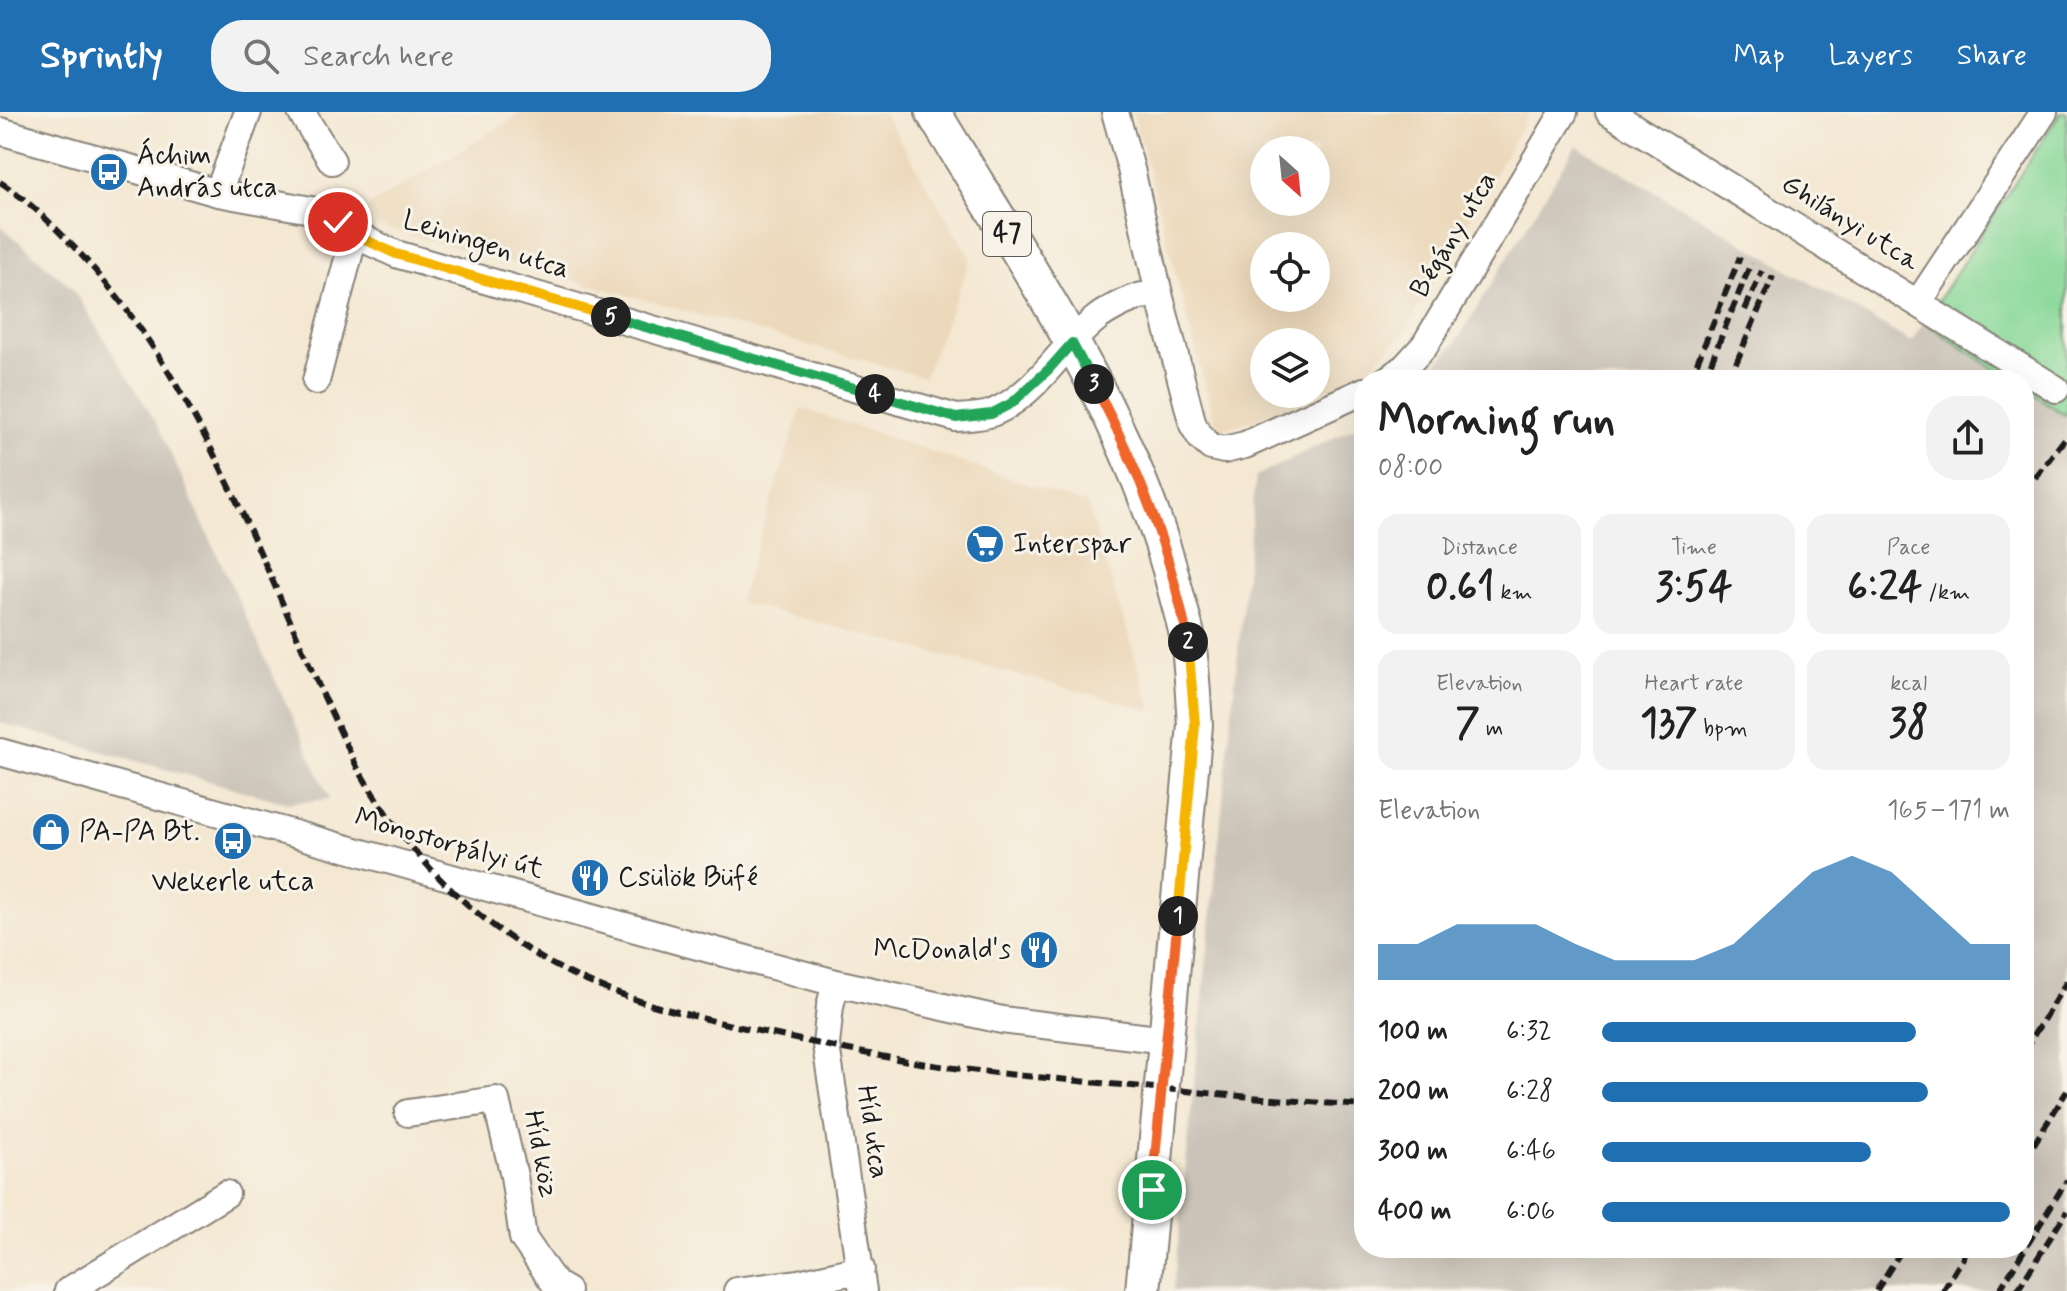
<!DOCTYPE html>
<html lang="en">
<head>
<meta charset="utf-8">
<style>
  :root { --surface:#fff; --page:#f2f2f2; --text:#222; --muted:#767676; --accent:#1f6fb2 }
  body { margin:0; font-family:Mynerve,sans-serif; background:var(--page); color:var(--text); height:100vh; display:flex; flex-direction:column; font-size:30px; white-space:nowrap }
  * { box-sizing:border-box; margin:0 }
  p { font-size:26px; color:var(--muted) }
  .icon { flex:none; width:44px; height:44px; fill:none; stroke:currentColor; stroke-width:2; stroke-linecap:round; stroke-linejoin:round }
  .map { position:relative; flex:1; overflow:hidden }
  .details { position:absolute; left:1354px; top:258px; width:680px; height:888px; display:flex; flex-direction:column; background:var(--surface); border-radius:32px; box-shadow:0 8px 32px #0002 }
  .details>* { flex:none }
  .needle { width:52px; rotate:153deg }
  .tools { position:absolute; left:1250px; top:24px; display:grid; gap:16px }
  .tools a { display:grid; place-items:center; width:80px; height:80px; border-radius:50%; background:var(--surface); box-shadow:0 8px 32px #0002; font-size:40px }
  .pin { position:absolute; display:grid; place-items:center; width:68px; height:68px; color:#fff; margin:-34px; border:4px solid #fff; border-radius:50%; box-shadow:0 2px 8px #0007 }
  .km { position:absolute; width:40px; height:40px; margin:-20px; border-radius:50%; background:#222; color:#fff; font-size:22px; line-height:40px; text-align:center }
  .round { display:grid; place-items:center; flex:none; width:84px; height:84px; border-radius:32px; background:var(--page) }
  .headline { display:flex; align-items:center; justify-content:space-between; height:136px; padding:0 24px }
  h1 { font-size:44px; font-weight:800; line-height:60px }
  .stats { display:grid; grid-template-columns:repeat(3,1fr); gap:12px; height:136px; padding:8px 24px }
  .stats div { display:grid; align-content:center; border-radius:20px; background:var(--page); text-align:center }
  .stats b { font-size:40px; font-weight:800 }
  .stats small { font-size:22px; font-weight:400 }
  .stats p { font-size:22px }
  .chart { height:224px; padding:16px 24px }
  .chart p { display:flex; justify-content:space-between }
  .chart svg { width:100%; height:144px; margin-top:8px; fill:var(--accent); opacity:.7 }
  ul { padding:0 24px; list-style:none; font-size:26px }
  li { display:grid; grid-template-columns:128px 96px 1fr; align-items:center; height:60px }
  li i { height:20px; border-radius:10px; background:var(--accent) }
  header { display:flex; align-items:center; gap:48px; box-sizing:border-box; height:112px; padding:0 40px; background:var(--accent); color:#fff }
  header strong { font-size:38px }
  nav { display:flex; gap:44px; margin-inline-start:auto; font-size:28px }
  .search { width:560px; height:72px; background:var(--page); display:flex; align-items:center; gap:20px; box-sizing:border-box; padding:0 28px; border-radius:32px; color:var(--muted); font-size:30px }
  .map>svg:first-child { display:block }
  .built { fill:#ecd8ba; fill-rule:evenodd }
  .industrial { fill:#cbc3b8 }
  .green { fill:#87d898; stroke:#527a5a; stroke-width:2 }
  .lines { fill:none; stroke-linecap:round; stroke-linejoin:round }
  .minor-casing { stroke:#888278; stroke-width:30 }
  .major-casing { stroke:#888278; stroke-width:38 }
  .minor { stroke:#fff; stroke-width:26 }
  .major { stroke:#fff; stroke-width:34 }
  .rail { stroke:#1c1c1c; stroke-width:6; stroke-dasharray:12 6; stroke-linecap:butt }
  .split-1-casing { stroke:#fff; stroke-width:16 }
  .split-2-casing { stroke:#fff; stroke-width:16 }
  .split-3-casing { stroke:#fff; stroke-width:16 }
  .split-4-casing { stroke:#fff; stroke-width:16 }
  .split-5-casing { stroke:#fff; stroke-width:16 }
  .split-6-casing { stroke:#fff; stroke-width:16 }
  .split-1 { stroke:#f0652b; stroke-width:10 }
  .split-2 { stroke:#f5b400; stroke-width:10 }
  .split-3 { stroke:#f0652b; stroke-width:10 }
  .split-4 { stroke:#22a559; stroke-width:10 }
  .split-5 { stroke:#22a559; stroke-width:10 }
  .split-6 { stroke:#f5b400; stroke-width:10 }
  .labels { text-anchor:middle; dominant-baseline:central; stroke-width:6; stroke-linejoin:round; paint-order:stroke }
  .shield { fill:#f7f3e8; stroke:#5e5c59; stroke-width:2 }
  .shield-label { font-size:26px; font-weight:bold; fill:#1c1c1c }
  .poi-label { font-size:28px; fill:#1c1c1c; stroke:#f7f3e8; text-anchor:start }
  .street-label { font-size:28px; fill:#1c1c1c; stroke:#f7f3e8 }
</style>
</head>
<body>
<header>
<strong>Sprintly</strong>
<div class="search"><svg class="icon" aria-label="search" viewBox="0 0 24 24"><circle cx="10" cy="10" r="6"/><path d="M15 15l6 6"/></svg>Search here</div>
<nav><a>Map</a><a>Layers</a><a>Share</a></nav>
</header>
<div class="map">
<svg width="2067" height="1179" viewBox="0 0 2067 1179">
  <rect width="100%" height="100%" fill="#f7f3e8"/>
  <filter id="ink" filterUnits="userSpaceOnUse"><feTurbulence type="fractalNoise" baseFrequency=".0125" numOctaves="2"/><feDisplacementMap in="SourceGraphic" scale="16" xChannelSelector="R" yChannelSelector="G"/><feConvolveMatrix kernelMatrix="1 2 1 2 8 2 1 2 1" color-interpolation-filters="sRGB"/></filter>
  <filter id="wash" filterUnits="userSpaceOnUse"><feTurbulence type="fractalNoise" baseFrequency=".006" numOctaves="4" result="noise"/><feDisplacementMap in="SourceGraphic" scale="32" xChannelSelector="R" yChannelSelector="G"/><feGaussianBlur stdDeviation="1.8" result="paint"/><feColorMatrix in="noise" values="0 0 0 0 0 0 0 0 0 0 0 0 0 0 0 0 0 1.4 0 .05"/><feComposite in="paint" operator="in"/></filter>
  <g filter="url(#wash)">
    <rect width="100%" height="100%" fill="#f4e8d3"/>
    <path class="built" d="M524 0H883L971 147 924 265 377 114 367 95Z
      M1133 0H1530L1405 220 1364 261 1279 302 1217 318ZM1316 38V90H1264V38ZM1316 134V186H1264V134ZM1264 230H1316V282H1264Z
      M801 296 1087 392 1152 598 739 490Z"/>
    <path class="industrial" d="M1576 33 1911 230 1924 210 2011 268H1421L1455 232Z
      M0 113 73 177 157 312 330 687 287 691 0 611Z
      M2024 276 2064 303 2067 300V1179H1173L1256 364 1364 311V1136H2024Z"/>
    <path class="green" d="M2061 0H2067V300L2065 303 2024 276V268H2011L1924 210Z"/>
  </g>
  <g filter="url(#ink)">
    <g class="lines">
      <g class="minor-casing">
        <path id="minor" d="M301 0 332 49
          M1115 0 1131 57 1159 182 1193 313 1201 326 1211 335 1224 338 1245 333 1364 279
          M1609 0 2056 277
          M0 19 218 81 311 98 338 110 370 130 396 142 956 306C968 305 981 305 992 301 1037 283 1060 235 1097 206 1106 199 1123 190 1135 186 1142 183 1151 183 1159 182
          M218 81 248 0
          M1918 191 2044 0
          M1387 268 1405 255 1425 233 1564 0
          M316 269 355 120
          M0 640 679 829 836 871 1002 908 1166 928
          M836 871 830 894 826 933 863 1179
          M408 1001 496 988 514 1064 523 1126 555 1172 567 1179
          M68 1179 226 1082
          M737 1179 799 1171 861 1157"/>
      </g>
      <g class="major-casing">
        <path id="major" d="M933 0C1025 153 1133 305 1176 481 1180 496 1185 512 1188 528 1192 556 1193 585 1195 613L1143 1179"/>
      </g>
      <use href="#minor" class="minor"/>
      <use href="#major" class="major"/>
      <path class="rail" d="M0 70C25 86 48 108 69 130 176 239 235 384 296 522 315 567 336 611 357 655 403 735 459 796 538 844 610 888 691 904 772 922 819 932 866 942 914 950 975 960 1038 965 1100 971 1188 979 1276 988 1364 994
        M1745 198 1762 159
        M1690 268 1740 145
        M1704 268 1751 151
        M1729 268 1773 164
        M2024 380 2067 324
        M2024 939 2067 869
        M2024 1048 2067 979
        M1876 1179 1903 1136
        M1943 1179 1969 1136
        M1999 1179 2067 1068
        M2017 1179 2067 1099"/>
    </g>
  </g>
  <g class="lines" filter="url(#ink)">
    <g class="split-1-casing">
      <path id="split-1" d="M1152 1078 1178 804"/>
    </g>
    <g class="split-2-casing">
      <path id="split-2" d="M1178 804 1195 613 1188 530"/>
    </g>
    <g class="split-3-casing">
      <path id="split-3" d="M1094 272C1137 353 1171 439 1188 530"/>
    </g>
    <g class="split-4-casing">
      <path id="split-4" d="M875 282 956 306 991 302 1012 291 1049 257 1072 231 1094 272"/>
    </g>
    <g class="split-5-casing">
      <path id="split-5" d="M611 205 875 282"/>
    </g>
    <g class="split-6-casing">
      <path id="split-6" d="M338 110 370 130 396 142 611 205"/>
    </g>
    <use href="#split-1" class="split-1"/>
    <use href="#split-2" class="split-2"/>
    <use href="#split-3" class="split-3"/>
    <use href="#split-4" class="split-4"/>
    <use href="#split-5" class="split-5"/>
    <use href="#split-6" class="split-6"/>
  </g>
  <defs>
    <g id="bus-disc" transform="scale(2)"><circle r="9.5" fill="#1f6fb2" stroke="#f7f3e8"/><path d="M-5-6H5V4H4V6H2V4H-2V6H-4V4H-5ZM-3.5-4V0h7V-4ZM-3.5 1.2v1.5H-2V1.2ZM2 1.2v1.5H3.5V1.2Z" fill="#fff"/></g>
    <g id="supermarket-disc" transform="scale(2)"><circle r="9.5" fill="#1f6fb2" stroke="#f7f3e8"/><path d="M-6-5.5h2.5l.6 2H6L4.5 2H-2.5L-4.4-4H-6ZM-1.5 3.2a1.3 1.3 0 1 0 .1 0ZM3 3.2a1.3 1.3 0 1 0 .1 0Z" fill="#fff"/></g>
    <g id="shop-disc" transform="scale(2)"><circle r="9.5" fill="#1f6fb2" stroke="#f7f3e8"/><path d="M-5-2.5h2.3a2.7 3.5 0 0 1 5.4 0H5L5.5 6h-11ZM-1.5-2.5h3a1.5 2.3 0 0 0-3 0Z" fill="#fff"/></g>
    <g id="restaurant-disc" transform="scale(2)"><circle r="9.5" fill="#1f6fb2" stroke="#f7f3e8"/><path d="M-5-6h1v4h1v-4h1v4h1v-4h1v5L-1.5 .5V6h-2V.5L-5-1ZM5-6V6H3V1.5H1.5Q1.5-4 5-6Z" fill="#fff"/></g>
  </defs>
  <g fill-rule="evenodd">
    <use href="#bus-disc" x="109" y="60"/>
    <use href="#supermarket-disc" x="985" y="432"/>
    <use href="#shop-disc" x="51" y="720"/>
    <use href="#bus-disc" x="233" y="729"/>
    <use href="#restaurant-disc" x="590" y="766"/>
    <use href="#restaurant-disc" x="1039" y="838"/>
  </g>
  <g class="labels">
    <rect class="shield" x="983" y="100" width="48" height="44" rx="6"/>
    <g class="shield-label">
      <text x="1007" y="122">47</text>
    </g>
    <g class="poi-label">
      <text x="137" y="44">Áchim<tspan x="137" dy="32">András utca</tspan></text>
      <text x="1013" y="432">Interspar</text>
      <text x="79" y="720">PA-PA Bt.</text>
      <text x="618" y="766">Csülök Büfé</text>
      <text x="233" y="770" text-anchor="middle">Wekerle utca</text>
      <text x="1011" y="838" text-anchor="end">McDonald's</text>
    </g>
    <g class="street-label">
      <text transform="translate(1850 111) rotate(32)">Ghilányi utca</text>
      <text transform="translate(1454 123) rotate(-59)">Bégány utca</text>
      <text transform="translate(486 133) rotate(17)">Leiningen utca</text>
      <text transform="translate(449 732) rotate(16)">Monostorpályi út</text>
      <text transform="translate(872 1020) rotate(81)">Híd utca</text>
      <text transform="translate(540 1042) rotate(79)">Híd köz</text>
    </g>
  </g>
</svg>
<div class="tools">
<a><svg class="needle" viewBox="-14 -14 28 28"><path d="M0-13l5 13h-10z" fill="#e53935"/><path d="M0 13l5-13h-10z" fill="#767676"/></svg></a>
<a><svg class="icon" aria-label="locate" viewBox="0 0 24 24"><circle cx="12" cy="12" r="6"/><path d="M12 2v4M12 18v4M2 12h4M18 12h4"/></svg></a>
<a><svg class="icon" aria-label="layers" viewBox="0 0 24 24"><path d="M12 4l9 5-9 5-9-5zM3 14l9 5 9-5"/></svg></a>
</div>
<div class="pin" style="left:1152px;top:1078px;background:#1e9e55"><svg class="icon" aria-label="arrive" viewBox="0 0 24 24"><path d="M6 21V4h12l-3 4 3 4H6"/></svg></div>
<div class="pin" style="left:338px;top:110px;background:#d93025"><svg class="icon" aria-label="check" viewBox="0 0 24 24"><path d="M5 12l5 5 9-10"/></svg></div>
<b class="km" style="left:1178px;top:804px">1</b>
<b class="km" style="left:1188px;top:530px">2</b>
<b class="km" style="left:1094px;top:272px">3</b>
<b class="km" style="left:875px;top:282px">4</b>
<b class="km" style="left:611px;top:205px">5</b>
<section class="details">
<div class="headline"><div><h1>Morning run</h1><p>08:00</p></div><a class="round"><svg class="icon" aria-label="share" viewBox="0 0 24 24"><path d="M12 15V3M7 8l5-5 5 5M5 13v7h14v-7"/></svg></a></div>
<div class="stats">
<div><p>Distance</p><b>0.61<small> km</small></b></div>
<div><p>Time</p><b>3:54</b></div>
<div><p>Pace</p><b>6:24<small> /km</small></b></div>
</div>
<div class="stats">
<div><p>Elevation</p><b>7<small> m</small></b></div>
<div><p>Heart rate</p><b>137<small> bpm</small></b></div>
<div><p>kcal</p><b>38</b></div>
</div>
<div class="chart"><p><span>Elevation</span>165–171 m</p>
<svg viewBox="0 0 160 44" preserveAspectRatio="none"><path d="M0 44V33L10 33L20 27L30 27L40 27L50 33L60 38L70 38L80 38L90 33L100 22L110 11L120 6L130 11L140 22L150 33L160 33V44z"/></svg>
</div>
<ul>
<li><b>100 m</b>6:32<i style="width:77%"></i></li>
<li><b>200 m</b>6:28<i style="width:80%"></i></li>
<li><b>300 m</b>6:46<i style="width:66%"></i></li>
<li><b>400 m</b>6:06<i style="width:100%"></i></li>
</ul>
</section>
</div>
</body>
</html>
